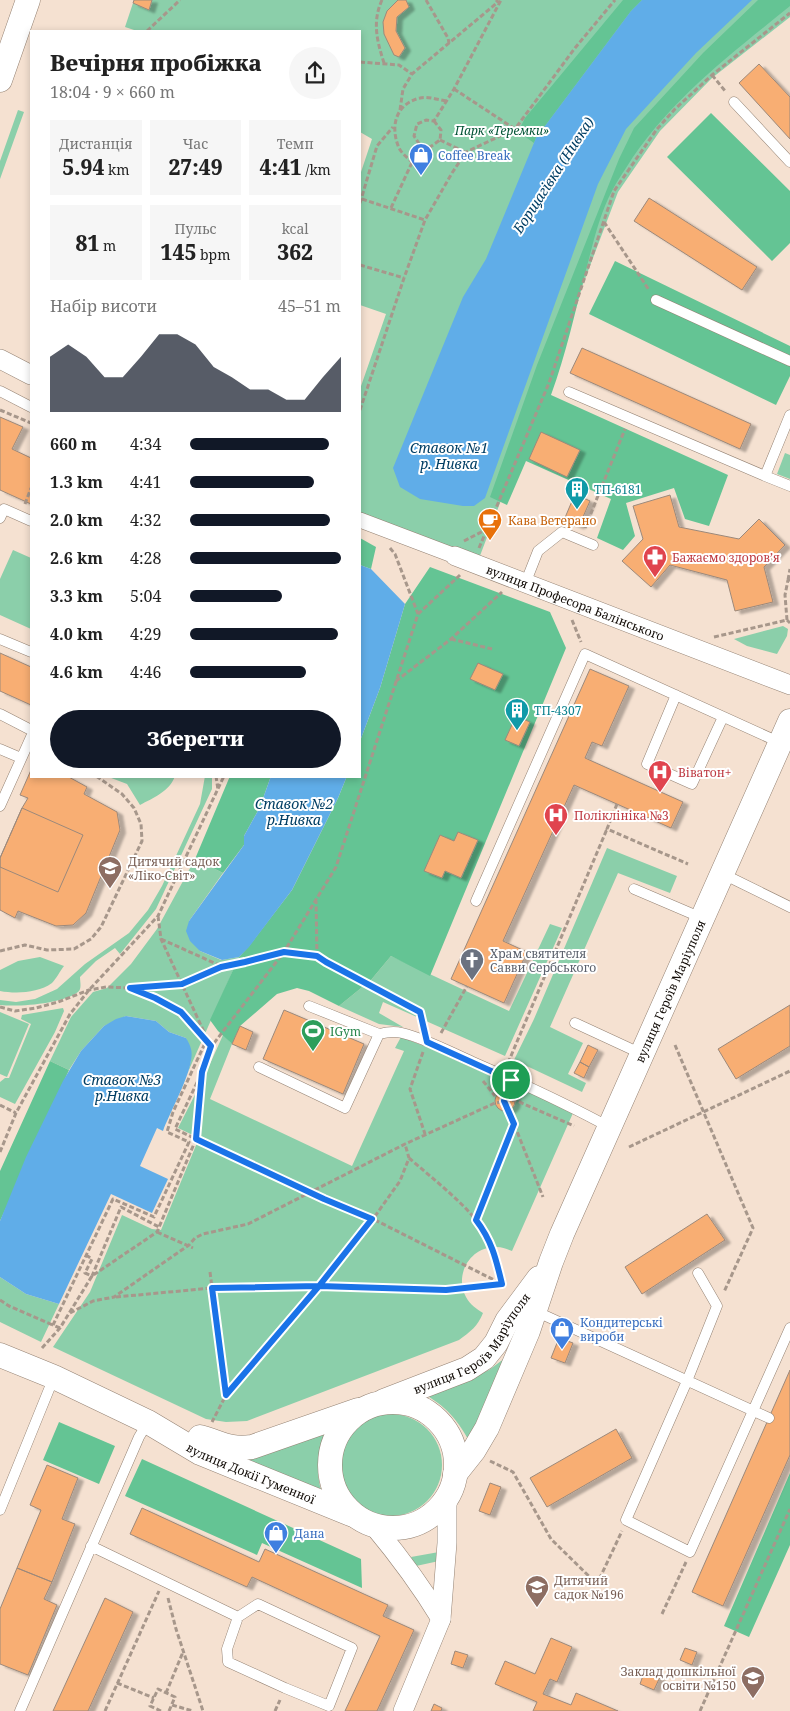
<!DOCTYPE html>
<html lang="uk">
<head>
<meta charset="utf-8">
<style>
  :root { --surface:#fff; --page:#f6f6f6; --text:#222; --muted:#767676; --accent:#111827 }
  body { margin:0; font-family:"Noto Serif",serif; background:var(--page); color:var(--text); height:100vh; display:flex; flex-direction:column; font-size:19px; white-space:nowrap }
  * { box-sizing:border-box; margin:0 }
  p { font-size:16px; color:var(--muted) }
  .icon { flex:none; width:28px; height:28px; fill:none; stroke:currentColor; stroke-width:2; stroke-linecap:round; stroke-linejoin:round }
  .map { position:relative; flex:1; overflow:hidden }
  .sheet { position:absolute; left:30px; top:30px; width:331px; height:748px; display:flex; flex-direction:column; background:var(--surface); border-radius:0px; box-shadow:0 2px 8px #0003 }
  .sheet>* { flex:none }
  .pin { position:absolute; display:grid; place-items:center; width:42px; height:42px; color:#fff; margin:-21px; border:2px solid #fff; border-radius:50%; box-shadow:0 1px 5px #0007 }
  .round { display:grid; place-items:center; flex:none; width:52px; height:52px; border-radius:26px; background:var(--page) }
  .overview { display:flex; align-items:center; justify-content:space-between; height:85px; padding:0 20px }
  h1 { font-size:22px; font-weight:800; line-height:38px }
  .metrics { display:grid; grid-template-columns:repeat(3,1fr); gap:8px; height:85px; padding:5px 20px }
  .metrics div { display:grid; align-content:center; border-radius:0px; background:var(--page); text-align:center }
  .metrics b { font-size:21px; font-weight:800 }
  .metrics small { font-size:14px; font-weight:400 }
  .metrics p { font-size:14px }
  .chart { height:140px; padding:10px 20px }
  .chart p { display:flex; justify-content:space-between }
  .chart svg { width:100%; height:90px; margin-top:5px; fill:var(--accent); opacity:.7 }
  .primary-button { display:flex; gap:10px; margin-top:auto; padding:10px 20px }
  .primary-button a { flex:1; height:58px; border-radius:30px; background:var(--accent); color:#fff; font-size:20px; font-weight:800; line-height:58px; text-align:center }
  ul { padding:0 20px; list-style:none; font-size:16px }
  li { display:grid; grid-template-columns:80px 60px 1fr; align-items:center; height:38px }
  li i { height:12px; border-radius:6px; background:var(--accent) }
  .map>svg:first-child { display:block }
  .green { fill:#8bcfaa }
  .forest { fill:#64c494 }
  .water { fill:#60ade8 }
  .building { fill:#f8ae73; stroke:#9c897b; filter:url(#shadow) }
  .lines { fill:none; stroke-linecap:round; stroke-linejoin:round }
  .service-casing { stroke:#948273; stroke-width:11 }
  .pedestrian-casing { stroke:#948273; stroke-width:16 }
  .minor-casing { stroke:#948273; stroke-width:20 }
  .tertiary-casing { stroke:#948273; stroke-width:25 }
  .path { stroke:#a7978b; stroke-width:3; stroke-dasharray:5 2.5; stroke-linecap:butt }
  .service { stroke:#fff; stroke-width:10 }
  .pedestrian { stroke:#fff; stroke-width:15 }
  .minor { stroke:#fff; stroke-width:19 }
  .tertiary { stroke:#fff; stroke-width:24 }
  .route-casing { stroke:#fff; stroke-width:10 }
  .route { stroke:#1a73e8; stroke-width:6 }
  .labels { text-anchor:middle; dominant-baseline:central; stroke-width:4; stroke-linejoin:round; paint-order:stroke }
  .park-label { font-size:12px; font-style:italic; fill:#015234; stroke:#fff }
  .shop-label { font-size:12px; fill:#366cbe; stroke:#fff; text-anchor:start }
  .culture-label { font-size:12px; fill:#0d838f; stroke:#fff; text-anchor:start }
  .food-label { font-size:12px; fill:#c56008; stroke:#fff; text-anchor:start }
  .health-label { font-size:12px; fill:#be3a42; stroke:#fff; text-anchor:start }
  .street-label { font-size:12px; fill:#110b06; stroke:#fff }
  .education-label { font-size:12px; fill:#785e54; stroke:#fff; text-anchor:start }
  .worship-label { font-size:12px; fill:#5b616d; stroke:#fff; text-anchor:start }
  .leisure-label { font-size:12px; fill:#27864d; stroke:#fff; text-anchor:start }
  .water-label { font-size:14px; font-style:italic; fill:#003e64; stroke:#fff }
</style>
</head>
<body>
<div class="map">
<svg width="790" height="1711" viewBox="0 0 790 1711">
  <defs>
    <filter id="shadow"><feDropShadow dx="5.5" dy="3" stdDeviation="1" flood-color="#0004"/></filter>
  </defs>
  <rect width="100%" height="100%" fill="#f5e1d1"/>
  <path class="green" d="M152 0H790V17L712 78 660 131 618 192 478 561 360 514V389L386 314 360 305V175L372 139 360 132V31H137L125 27 133 3 149 9Z
    M18 110 24 112 0 179V161Z
    M785 453 790 455V479L777 474Z
    M13 550 31 558V629L0 615V579Z
    M783 626 788 629 787 636 777 654 747 646 734 639Z
    M106 776H175C170 791 153 798 140 805L127 784Z
    M205 776H212V789L156 909 120 954 115 948 96 961 80 977C80 982 82 989 78 992 62 1004 19 1007 0 1005V1000L16 1002 35 999 57 989 85 964 129 933 148 910 162 886 200 804Z
    M607 848 677 876 670 893 618 873 550 1027 583 1043 568 1074 586 1083 582 1092 514 1060 534 1019Z
    M195 859 223 873 189 921 200 951 221 960 239 957 188 1072 191 1060 186 1038 169 1032 156 1021 126 1016 104 1026 81 1051 69 1070 50 1061 71 1017 93 992 107 988 131 964 157 929Z
    M550 924 562 928 505 1056 383 1002 379 1013 403 1027 379 1024 339 1006 371 980 391 956 509 1011Z
    M40 957 64 966C60 971 56 979 52 983 38 993 16 994 0 991V970L18 961Z
    M63 1008 64 1011 55 1032 15 1104 0 1097V1082L5 1078H9L31 1024 21 1019 22 1015Z
    M0 1012 29 1024 7 1077 0 1074Z
    M223 1035 232 1044 210 1099 352 1166 404 1051 395 1048 401 1037 475 1066 573 1113 512 1251C507 1249 502 1247 497 1247 470 1246 454 1275 466 1297 470 1305 477 1309 483 1313 478 1326 470 1332 459 1340L247 1421 226 1422 206 1419 53 1347 90 1292 122 1215 152 1229 161 1230 199 1138 178 1128 205 1075Z
    M0 1277 26 1294 59 1304 41 1342 0 1322Z
    M509 1355 471 1444C457 1420 450 1410 426 1395L489 1370Z
    M340 1465a51 51 0 1 1 102 0a51 51 0 1 1-102 0Z
    M327 1433C315 1458 316 1472 323 1498L236 1461Z
    M439 1552V1561L416 1566 411 1557Z"/>
  <path class="forest" d="M623 0H642L631 11 536 138 534 143 520 133 524 130 521 126 525 118Z
    M758 0H790V6C730 55 668 101 626 168 621 175 616 183 612 191 599 215 593 244 586 270 575 312 566 354 551 395L728 475 709 526 685 519 674 488 626 503 635 536 623 550 597 538 611 499 526 461 507 505 490 497 537 365 619 159 634 128 703 53Z
    M711 113 790 191V243L772 261 667 157Z
    M615 261 790 346V376L776 405 589 314Z
    M360 538 376 547 371 569 360 565Z
    M430 567 550 612 566 648 430 976 391 956 371 980 339 1006 309 991 297 988 277 994 240 1026 232 1044 218 1031 210 1020 239 957 249 946 292 890 338 798 347 776H360V741L380 688 405 604Z
    M230 776H271L260 807 244 836V845L223 873 195 859Z
    M50 1061 69 1070 0 1221V1171Z
    M59 1422 115 1446 99 1484 43 1460Z
    M142 1459 361 1559 362 1588 262 1543 257 1555 125 1496Z
    M790 1473V1545L749 1637 724 1626Z"/>
  <path class="water" d="M642 0H752L696 53 626 129 598 184 485 498 474 506H463L420 499 400 487 393 468 463 297 486 259 536 138 631 11Z
    M360 565 371 569 405 604 380 688 360 741Z
    M271 776H347L338 798 292 890 249 947 239 957 222 960 200 951 190 941 186 931 189 921 244 845V836L260 807Z
    M126 1016 156 1021 169 1032 186 1038C188 1041 190 1045 191 1049 196 1067 170 1111 163 1131L157 1128 140 1166 168 1179 152 1213 111 1194 59 1304 26 1294 0 1277V1221L26 1157 63 1081 81 1051 104 1026 116 1019Z"/>
  <path class="building" d="M134 0H152L149 10 133 3Z
    M398 0H406L409 7 397 17 396 31 405 48 399 57 394 55 384 34 383 22 387 11Z
    M759 64 790 97V139L739 83Z
    M649 198 757 267 742 290 634 221Z
    M582 348 751 424 740 449 570 373Z
    M0 417 23 427 12 449 31 458V504L0 490Z
    M541 432 580 450 567 477 529 459Z
    M575 494 590 501 579 526 564 520Z
    M670 495 679 527 739 539 759 519 785 545 764 567 773 602 735 611 727 580 670 565 651 587 622 561 643 539 633 506Z
    M0 653 31 667V705L0 691Z
    M478 663 503 674 495 690 470 679Z
    M590 669 629 686 602 746 592 742 585 758 683 802 671 828 574 785 503 941 527 952 504 1003 451 979Z
    M516 716 530 722 519 746 505 740Z
    M31 770V776H67L87 787 84 794 117 812 120 830 86 913 73 925 56 926 18 911 15 918 0 910V858L22 808 28 798 20 795Z
    M22 808 83 835 58 892 0 867V858Z
    M458 832 478 840 461 878 445 871 442 878 424 871 440 835 454 841Z
    M790 1005V1046L736 1079 718 1049Z
    M284 1010 364 1044 343 1094 263 1059Z
    M240 1026 253 1032 246 1050 232 1044Z
    M588 1045 598 1050 589 1067 580 1062Z
    M580 1062 589 1067 584 1078 574 1073Z
    M495 1101a10 10 0 1 1 20 0a10 10 0 1 1-20 0Z
    M707 1214 725 1240 642 1294 625 1267Z
    M559 1338 573 1343 565 1363 551 1358Z
    M790 1370V1455L723 1606 692 1592Z
    M616 1429 632 1458 547 1507 530 1478Z
    M47 1465 78 1478 62 1519 75 1524 52 1582 17 1568 41 1510 30 1505Z
    M490 1483 501 1487 490 1515 479 1511Z
    M142 1508 259 1562 265 1549 388 1605 383 1616 414 1630 377 1711H345L380 1636 252 1577 247 1587 130 1534Z
    M17 1568 52 1582 44 1599 57 1605 28 1675 0 1664V1609Z
    M105 1598 133 1612 88 1711H53Z
    M551 1638 572 1647 557 1682 550 1679 543 1694 571 1705 576 1693 618 1711H533L537 1702 495 1684 505 1661 535 1674Z
    M685 1648 697 1652 692 1665 680 1660Z
    M455 1651 468 1655 463 1668 451 1664Z
    M645 1670 660 1677 654 1690 640 1684Z
    M434 1704 442 1708 441 1711H431Z"/>
  <g class="lines">
    <g class="service-casing">
      <path id="service" d="M734 102 790 162
        M656 300 790 361
        M0 391 31 407
        M569 392 765 476
        M790 415 765 476 790 486
        M0 518 4 509 31 521
        M525 584 538 551 562 532 593 545
        M0 639 31 652
        M676 695 647 764 692 784 723 717
        M0 714 31 730
        M0 749 21 758
        M0 806 31 737
        M723 874 790 907
        M634 889 702 918
        M476 901 585 654 781 743
        M309 1006 379 1034
        M575 1023 642 1054
        M259 1067 345 1108 379 1034C387 1032 394 1031 402 1033 427 1039 450 1052 473 1062 519 1082 565 1103 609 1127
        M698 1273 717 1306 687 1381 626 1520 690 1552 790 1328
        M535 1311 769 1418
        M0 1510 54 1377
        M91 1546 238 1617 227 1649 228 1662 285 1688 329 1706 352 1648 258 1604 238 1617
        M20 1711 139 1437 148 1422"/>
    </g>
    <g class="pedestrian-casing">
      <path id="pedestrian" d="M360 520 455 556"/>
    </g>
    <g class="minor-casing">
      <g id="minor">
        <path d="M0 359 31 375"/>
        <path id="s1" d="M455 556 790 685"/>
        <path d="M373 1525C398 1555 421 1586 441 1619"/>
        <path d="M403 1711 441 1619 447 1543V1498"/>
      </g>
    </g>
    <g class="tertiary-casing">
      <g id="tertiary">
        <path d="M0 80 28 0"/>
        <path id="s2" d="M0 1355 54 1377 148 1422 200 1453 353 1515"/>
        <path id="s3" d="M384 1401 467 1369 484 1358 496 1343 507 1321 539 1278"/>
        <circle cx="393" cy="1465" r="63"/>
        <path d="M200 1437C222 1443 228 1450 252 1447L358 1410"/>
        <path id="s4" d="M455 1474 474 1450 487 1428 528 1331 551 1262 562 1234 790 721"/>
      </g>
    </g>
    <path class="path" d="M382 0C372 22 377 41 384 63
      M426 0 448 38 449 43
      M147 31 180 0
      M360 62 399 65 412 74
      M712 75 726 92
      M454 89 515 129 521 135
      M400 110 403 89 412 74 498 2 496 0
      M434 121 441 130 440 140 430 147 420 145 414 136 417 124 426 120 434 121 454 89 501 0
      M440 140 471 155
      M413 163C408 158 402 154 399 148 390 127 395 104 420 98 427 96 439 100 447 101
      M362 199 425 220
      M360 203 377 146 393 127
      M391 208 420 145
      M604 222 649 290
      M360 265 404 278
      M0 410 31 423
      M360 410 404 278 425 220 452 173 466 152 515 129 575 48 615 0
      M25 504 31 488
      M585 528 625 429
      M464 541 487 529
      M390 548 395 554 418 614 336 867 284 952 211 1047 202 1071 196 1139 324 1199 373 1219 502 1284
      M479 548 549 383 614 191 657 129 675 109 712 75 790 13
      M788 580 790 569
      M418 614 460 575
      M572 620 581 642
      M787 620 785 595 788 580H790
      M714 637 787 620 790 623
      M451 639 492 649
      M396 681 451 639 502 592
      M216 776 218 790
      M617 804 607 829 688 864
      M316 899 317 956
      M158 916 161 939 211 1047
      M161 939 221 966
      M0 951 25 945 47 950 74 949 91 939 101 927 142 841 141 824 134 808 122 794 96 776
      M133 988 155 998 181 1013 207 1042
      M0 1007 15 1011 36 1008 58 1002 89 990 106 987 130 988 182 984 221 967 245 962 284 952 317 956 326 962 420 1012 423 1027
      M441 1033 467 986
      M675 1045 753 1228 724 1292
      M423 1052 410 1089 425 1134
      M508 1063 607 829
      M483 1081 495 1096
      M508 1090 505 1101 543 1197
      M0 1105 16 1113
      M629 1147 790 1071
      M0 1152 16 1113 70 1014 89 990 158 916 224 776
      M409 1158C433 1179 471 1208 487 1235 495 1250 498 1268 502 1284
      M476 1220 514 1124
      M157 1232 193 1248
      M86 1255 92 1259 85 1273 92 1276 121 1207 159 1227
      M210 1272 226 1395 212 1422
      M116 1297 212 1288 319 1286 446 1289 501 1285
      M0 1300 9 1306 53 1325
      M70 1313 93 1301 114 1297 189 1245 195 1238 203 1234 248 1224 405 1144 495 1103 515 1100 574 1126
      M60 1328 53 1325 113 1199 154 1217 189 1142 167 1132 173 1112 206 1041
      M42 1348 60 1328 92 1276 157 1232 196 1139 175 1129 201 1074
      M226 1395 319 1286 373 1219 400 1181 409 1158 405 1144
      M490 1461 513 1472 551 1539 597 1584 622 1531
      M168 1598 176 1629 203 1711
      M662 1614 686 1562
      M117 1683 154 1698
      M166 1693 183 1652
      M172 1705 193 1711
      M105 1711 159 1591
      M161 1711 150 1706 158 1689 175 1697 169 1711
      M275 1711 280 1700
      M700 1711 790 1509"/>
    <use href="#service" class="service"/>
    <use href="#pedestrian" class="pedestrian"/>
    <use href="#minor" class="minor"/>
    <use href="#tertiary" class="tertiary"/>
  </g>
  <g class="lines">
    <g class="route-casing">
      <path id="route" d="M511 1080 427 1042 420 1012 326 962 317 956 284 952 245 962 221 967 182 984 130 988 155 998 181 1012 211 1046 202 1072 196 1139 324 1199 372 1219 319 1286 226 1395 212 1288 319 1286 446 1290 502 1284C496 1259 492 1241 476 1220L514 1124 504 1101 511 1080"/>
    </g>
    <use href="#route" class="route"/>
  </g>
  <defs>
    <g id="shop-pin" transform="scale(1.25)"><path d="M0 17L-7.5 6A9.5 9.5 0 1 1 7.5 6Z" fill="#3f7fe0" stroke="#fff"/><path d="M-5-2.5h2.3a2.7 3.5 0 0 1 5.4 0H5L5.5 6h-11ZM-1.5-2.5h3a1.5 2.3 0 0 0-3 0Z" fill="#fff"/></g>
    <g id="building-pin" transform="scale(1.25)"><path d="M0 17L-7.5 6A9.5 9.5 0 1 1 7.5 6Z" fill="#0f9aa8" stroke="#fff"/><path d="M-4-6H4V6H1V3H-1V6H-4ZM-2.5-4.3h1.7v1.8h-1.7ZM.8-4.3h1.7v1.8H.8ZM-2.5-1h1.7V.8h-1.7ZM.8-1h1.7V.8H.8Z" fill="#fff"/></g>
    <g id="cafe-pin" transform="scale(1.25)"><path d="M0 17L-7.5 6A9.5 9.5 0 1 1 7.5 6Z" fill="#e8710a" stroke="#fff"/><path d="M-5.5-4.5H6V0H3Q3 3.5 0 3.5H-2.5Q-5.5 3.5-5.5 0ZM3-3.2v2h1.7v-2ZM-6 4.5H4V6H-6Z" fill="#fff"/></g>
    <g id="pharmacy-pin" transform="scale(1.25)"><path d="M0 17L-7.5 6A9.5 9.5 0 1 1 7.5 6Z" fill="#e0444e" stroke="#fff"/><path d="M-2-6h4v4h4v4h-4v4h-4v-4h-4v-4h4Z" fill="#fff"/></g>
    <g id="hospital-pin" transform="scale(1.25)"><path d="M0 17L-7.5 6A9.5 9.5 0 1 1 7.5 6Z" fill="#e0444e" stroke="#fff"/><path d="M-5-5h3v3.5h4V-5h3V5h-3V1.5h-4V5h-3Z" fill="#fff"/></g>
    <g id="school-pin" transform="scale(1.25)"><path d="M0 17L-7.5 6A9.5 9.5 0 1 1 7.5 6Z" fill="#8d6e63" stroke="#fff"/><path d="M0-5L7-2L0 1L-7-2ZM-4 1L0 2.5L4 1V4Q0 6-4 4Z" fill="#fff"/></g>
    <g id="church-pin" transform="scale(1.25)"><path d="M0 17L-7.5 6A9.5 9.5 0 1 1 7.5 6Z" fill="#6b7280" stroke="#fff"/><path d="M-1.2-6h2.4v3.5h3.3v2.4h-3.3V6h-2.4V-.1h-3.3v-2.4h3.3Z" fill="#fff"/></g>
    <g id="stadium-pin" transform="scale(1.25)"><path d="M0 17L-7.5 6A9.5 9.5 0 1 1 7.5 6Z" fill="#2e9e5b" stroke="#fff"/><path d="M0-5a6.5 5 0 1 0 0 10a6.5 5 0 1 0 0-10ZM-3.5-1.8h7v3.6h-7Z" fill="#fff"/></g>
  </defs>
  <g fill-rule="evenodd">
    <use href="#shop-pin" x="421" y="155"/>
    <use href="#building-pin" x="577" y="489"/>
    <use href="#cafe-pin" x="490" y="520"/>
    <use href="#pharmacy-pin" x="655" y="557"/>
    <use href="#building-pin" x="517" y="710"/>
    <use href="#hospital-pin" x="660" y="772"/>
    <use href="#hospital-pin" x="556" y="815"/>
    <use href="#school-pin" x="110" y="868"/>
    <use href="#church-pin" x="472" y="960"/>
    <use href="#stadium-pin" x="313" y="1031"/>
    <use href="#shop-pin" x="562" y="1329"/>
    <use href="#shop-pin" x="276" y="1533"/>
    <use href="#school-pin" x="537" y="1587"/>
    <use href="#school-pin" x="753" y="1678"/>
  </g>
  <g class="labels">
    <g class="park-label">
      <text x="502" y="130">Парк «Теремки»</text>
    </g>
    <g class="shop-label">
      <text x="438" y="155">Coffee Break</text>
      <text x="580" y="1322">Кондитерські<tspan x="580" dy="14">вироби</tspan></text>
      <text x="294" y="1533">Дана</text>
    </g>
    <g class="culture-label">
      <text x="594" y="489">ТП-6181</text>
      <text x="534" y="710">ТП-4307</text>
    </g>
    <g class="food-label">
      <text x="508" y="520">Кава Ветерано</text>
    </g>
    <g class="health-label">
      <text x="672" y="557">Бажаємо здоровʼя</text>
      <text x="678" y="772">Віватон+</text>
      <text x="574" y="815">Поліклініка №3</text>
    </g>
    <g class="street-label">
      <text stroke="none"><textPath href="#s1" startOffset="129">вулиця Професора Балінського</textPath></text>
      <text stroke="none"><textPath href="#s4" startOffset="530">вулиця Героїв Маріуполя</textPath></text>
      <text stroke="none"><textPath href="#s3" startOffset="109">вулиця Героїв Маріуполя</textPath></text>
      <text stroke="none"><textPath href="#s2" startOffset="278">вулиця Докії Гуменної</textPath></text>
    </g>
    <g class="education-label">
      <text x="128" y="861">Дитячий садок<tspan x="128" dy="14">«Ліко-Світ»</tspan></text>
      <text x="554" y="1580">Дитячий<tspan x="554" dy="14">садок №196</tspan></text>
      <text x="736" y="1671" text-anchor="end">Заклад дошкільної<tspan x="736" dy="14">освіти №150</tspan></text>
    </g>
    <g class="worship-label">
      <text x="490" y="953">Храм святителя<tspan x="490" dy="14">Савви Сербського</tspan></text>
    </g>
    <g class="leisure-label">
      <text x="330" y="1031">IGym</text>
    </g>
    <g class="water-label">
      <text transform="translate(553 175) rotate(-57)">Борщагівка (Нивка)</text>
      <text x="449" y="447">Ставок №1<tspan x="449" dy="16">р. Нивка</tspan></text>
      <text x="294" y="803">Ставок №2<tspan x="294" dy="16">р.Нивка</tspan></text>
      <text x="122" y="1079">Ставок №3<tspan x="122" dy="16">р.Нивка</tspan></text>
    </g>
  </g>
</svg>
<div class="pin" style="left:511px;top:1080px;background:#1e9e55"><svg class="icon" aria-label="arrive" viewBox="0 0 24 24"><path d="M6 21V4h12l-3 4 3 4H6"/></svg></div>
<section class="sheet">
<div class="overview"><div><h1>Вечірня пробіжка</h1><p>18:04 · 9 × 660 m</p></div><a class="round"><svg class="icon" aria-label="share" viewBox="0 0 24 24"><path d="M12 15V3M7 8l5-5 5 5M5 13v7h14v-7"/></svg></a></div>
<div class="metrics">
<div><p>Дистанція</p><b>5.94<small> km</small></b></div>
<div><p>Час</p><b>27:49</b></div>
<div><p>Темп</p><b>4:41<small> /km</small></b></div>
</div>
<div class="metrics">
<div><b>81<small> m</small></b></div>
<div><p>Пульс</p><b>145<small> bpm</small></b></div>
<div><p>kcal</p><b>362</b></div>
</div>
<div class="chart"><p><span>Набір висоти</span>45–51 m</p>
<svg viewBox="0 0 160 44" preserveAspectRatio="none"><path d="M0 44V17L10 11L20 17L30 27L40 27L50 17L60 6L70 6L80 11L90 22L100 27L110 33L120 33L130 38L140 38L150 27L160 17V44z"/></svg>
</div>
<ul>
<li><b>660 m</b>4:34<i style="width:92%"></i></li>
<li><b>1.3 km</b>4:41<i style="width:82%"></i></li>
<li><b>2.0 km</b>4:32<i style="width:93%"></i></li>
<li><b>2.6 km</b>4:28<i style="width:100%"></i></li>
<li><b>3.3 km</b>5:04<i style="width:61%"></i></li>
<li><b>4.0 km</b>4:29<i style="width:98%"></i></li>
<li><b>4.6 km</b>4:46<i style="width:77%"></i></li>
</ul>
<div class="primary-button"><a>Зберегти</a></div>
</section>
</div>
</body>
</html>
